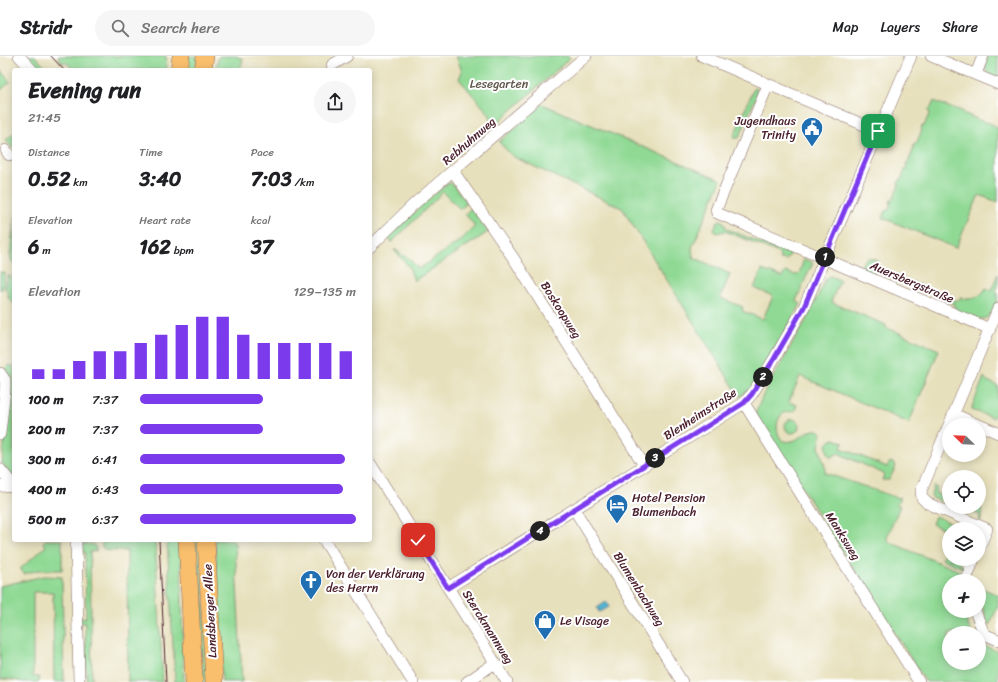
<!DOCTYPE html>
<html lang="en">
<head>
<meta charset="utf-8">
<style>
  :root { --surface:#fff; --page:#f6f6f6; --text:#202124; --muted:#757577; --line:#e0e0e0; --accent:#7c3aed }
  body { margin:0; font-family:Sriracha,sans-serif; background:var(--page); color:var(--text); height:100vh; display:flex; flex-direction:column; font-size:15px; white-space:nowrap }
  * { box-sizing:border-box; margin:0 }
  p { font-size:13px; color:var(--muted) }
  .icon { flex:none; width:22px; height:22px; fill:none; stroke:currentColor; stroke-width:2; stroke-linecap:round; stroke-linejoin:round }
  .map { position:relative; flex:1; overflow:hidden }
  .details { position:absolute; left:12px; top:12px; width:360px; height:474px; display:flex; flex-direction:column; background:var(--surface); border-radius:4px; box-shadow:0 2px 10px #0003 }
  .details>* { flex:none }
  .needle { width:26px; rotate:293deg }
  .controls { position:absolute; left:942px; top:362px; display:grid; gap:8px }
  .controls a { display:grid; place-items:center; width:44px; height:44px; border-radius:50%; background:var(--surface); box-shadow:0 2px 10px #0003; font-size:20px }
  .pin { position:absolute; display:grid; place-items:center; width:34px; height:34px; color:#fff; margin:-17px; border-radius:8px; box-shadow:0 2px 6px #0006 }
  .km { position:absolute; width:20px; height:20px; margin:-10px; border-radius:50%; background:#222; color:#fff; font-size:11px; line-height:20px; text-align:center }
  .round { display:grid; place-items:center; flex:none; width:42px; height:42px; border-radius:21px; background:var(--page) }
  .summary { display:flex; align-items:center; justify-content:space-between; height:68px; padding:0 16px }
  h1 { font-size:22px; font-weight:800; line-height:30px }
  .figures { display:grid; grid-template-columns:repeat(3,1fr); gap:6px; height:68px; padding:4px 16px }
  .figures div { display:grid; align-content:center }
  .figures b { font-size:20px; font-weight:800 }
  .figures small { font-size:11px; font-weight:400 }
  .figures p { font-size:11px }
  .chart { height:112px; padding:8px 16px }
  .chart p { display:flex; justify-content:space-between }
  .chart svg { width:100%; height:72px; margin-top:4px; stroke:var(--accent); stroke-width:6 }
  ul { padding:0 16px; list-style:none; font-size:13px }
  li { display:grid; grid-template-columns:64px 48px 1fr; align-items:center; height:30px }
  li i { height:10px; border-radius:5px; background:var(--accent) }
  header { display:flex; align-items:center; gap:24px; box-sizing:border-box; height:56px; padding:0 20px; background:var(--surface); border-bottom:1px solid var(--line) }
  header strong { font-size:19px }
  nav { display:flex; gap:22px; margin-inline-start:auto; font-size:14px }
  .search { width:280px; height:36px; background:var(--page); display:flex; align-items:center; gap:10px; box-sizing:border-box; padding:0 14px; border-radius:22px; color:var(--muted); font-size:15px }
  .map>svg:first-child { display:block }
  .green { fill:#90d994; stroke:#6d7c60 }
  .water { fill:url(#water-waves); stroke:#4e6a7e }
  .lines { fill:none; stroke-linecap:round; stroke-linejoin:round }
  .street-casing { stroke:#81635e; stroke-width:12 }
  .primary-casing { stroke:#81635e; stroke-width:18 }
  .street { stroke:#fff; stroke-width:11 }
  .primary { stroke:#f9bf6d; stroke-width:17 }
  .tram { stroke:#4a1f2b; stroke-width:1 }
  .route-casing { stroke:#fff; stroke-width:8 }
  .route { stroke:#7c3aed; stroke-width:5 }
  .labels { text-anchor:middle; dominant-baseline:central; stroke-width:4; stroke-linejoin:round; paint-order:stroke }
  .park-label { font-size:12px; fill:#5f574a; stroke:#fff }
  .poi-label { font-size:12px; fill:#4a1f2b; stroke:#fff; text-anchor:start }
  .street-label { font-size:12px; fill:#4a1f2b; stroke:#fff }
</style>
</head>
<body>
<header>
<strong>Stridr</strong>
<div class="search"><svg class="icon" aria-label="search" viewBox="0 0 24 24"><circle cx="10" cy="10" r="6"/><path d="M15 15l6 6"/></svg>Search here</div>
<nav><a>Map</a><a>Layers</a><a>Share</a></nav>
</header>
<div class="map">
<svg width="998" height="626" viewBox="0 0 998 626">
  <defs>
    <pattern id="water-waves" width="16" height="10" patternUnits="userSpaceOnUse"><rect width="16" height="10" fill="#52b6d1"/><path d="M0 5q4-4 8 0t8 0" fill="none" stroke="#4693aa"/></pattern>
  </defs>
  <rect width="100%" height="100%" fill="#fff"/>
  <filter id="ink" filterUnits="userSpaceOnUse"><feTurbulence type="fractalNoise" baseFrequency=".025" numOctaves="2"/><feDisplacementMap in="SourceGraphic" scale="8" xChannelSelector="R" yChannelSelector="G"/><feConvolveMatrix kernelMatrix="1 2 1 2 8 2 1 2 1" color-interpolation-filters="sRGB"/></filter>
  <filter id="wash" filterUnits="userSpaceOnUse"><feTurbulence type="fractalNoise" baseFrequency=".012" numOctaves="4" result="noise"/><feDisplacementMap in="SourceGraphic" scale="16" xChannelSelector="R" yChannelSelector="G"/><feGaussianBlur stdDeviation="0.9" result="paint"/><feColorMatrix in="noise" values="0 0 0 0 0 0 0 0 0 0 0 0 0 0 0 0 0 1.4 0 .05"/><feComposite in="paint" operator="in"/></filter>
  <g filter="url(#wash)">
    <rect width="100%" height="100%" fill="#e7e0bc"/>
    <path class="green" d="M26 0H35L45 11 40 14Z
      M58 0H166L167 14H73L67 7 61 6Z
      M185 0H200L198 14H183Z
      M219 0H236L243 3 240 14H215Z
      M456 0H568L570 2 496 68 495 71 489 58 459 23 462 15Z
      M988 0H998V22L996 23C985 17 983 13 988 0Z
      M0 14 10 26 0 35Z
      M754 32 757 33 758 36 739 82H733Z
      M934 45 956 54 957 53 964 56 963 57 986 67 987 66 994 69V71L998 72V146L979 139 956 192 883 162 886 154 888 155 891 147 890 146 891 143H893L899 129 898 128 899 125H900L907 110 906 109 907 106 908 107 914 92 913 91 914 88H916L922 74 921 73 922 70H924L930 56 928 55 930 52H931Z
      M542 48 721 124 692 192 693 201 730 218 720 242 743 251 742 255 763 263 773 240 754 232 762 214 782 221 785 216 796 219 799 218 804 203 813 207 811 212H810L796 245 801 248 751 333 748 334 740 341 622 152 512 100 499 86Z
      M13 77 14 92 13 93 6 84Z
      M451 127 466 145 465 149 460 153 443 136 392 186 388 182 423 148 447 128Z
      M471 152 488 176 414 225 409 211 394 194H396L403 200H406L419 213 462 183 475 170 465 158Z
      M14 161V208L11 204 10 199Z
      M720 164 723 165 727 173 779 194 786 191 790 194V199L786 204 780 203 779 197 725 175 717 177 714 173 718 165Z
      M870 202 878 205 877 210 878 211 956 245 959 244 961 241C970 246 981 241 986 232L991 234 998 218V228L995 235 998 237C998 243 997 247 994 252 986 272 969 260 955 254L954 248 877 214 874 215 872 218 863 214C860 208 864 203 870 202Z
      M0 216 5 217 3 232 0 234Z
      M8 219 14 223V248L8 242V236L5 233Z
      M830 220 840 224 831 246 886 269 885 271 939 294 909 367 800 320 789 346 797 349 794 356C777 352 772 375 783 385 800 389 803 372 819 374L822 377 819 391 826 414 825 417 898 442 900 441 897 449 900 450 887 481 889 486 957 514 962 516V525H949V555H963L971 577H949V607H979V587L998 596V626H926L755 358 765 335 807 263 826 222Z
      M9 309 11 310H14V422L2 408 11 321 5 313Z
      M984 321 986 324 998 330V352L993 362 972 354V351Z
      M785 370a7 7 0 1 1 14 0a7 7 0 1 1-14 0Z
      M834 383 843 386 841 392 887 411 890 406 895 408 896 410 889 424H882L884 418 838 397 832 401H830C826 393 824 387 834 383Z
      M934 430 937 432 935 437 949 443V446L945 445 944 446 932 442 931 439Z
      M980 450 983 456 980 466 979 465 980 459 960 451H967L977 455Z
      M935 460 965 473H949V475L932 468Z
      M949 480V503H961L959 508 965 511V513L942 503 948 489 946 488Z
      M45 484H62V514H39L24 518 20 513 46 490 43 486Z
      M102 484H155L163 626H128L127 495 106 494 102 491Z
      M167 484H181C182 531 182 579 184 626H175Z
      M191 484H201L208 626H203L200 578Z
      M215 484H232L235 488 242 626H222Z
      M85 488H93L96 492V495L90 496 92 626H87L85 567H80V562H86L85 496H80L79 490Z
      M44 520 62 521 64 626H54L53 536H33V621H39V626H24L7 623H0V530Z
      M979 531 998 539V550L989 570 979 542Z"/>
    <path class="water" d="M606 546 608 548 609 551 602 555 599 556 597 552Z"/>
  </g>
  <g filter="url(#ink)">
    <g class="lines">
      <g class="street-casing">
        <path id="street" d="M19 0 32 14
          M702 0 878 75
          M931 0 998 28
          M332 9 347 0
          M976 18 983 0
          M768 29 716 154 717 157 990 273
          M6 94 9 99
          M453 115 514 203 644 409
          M370 191 414 148 586 0
          M0 317 5 324V333L0 378
          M744 347 792 424 919 626
          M954 358 978 369
          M979 369 998 377
          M370 407 507 626
          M0 413 14 430
          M0 430 14 431
          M574 453 682 626
          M76 484 79 626
          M324 484 413 626
          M979 492 987 473 927 447 922 442 921 435 998 253
          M967 525V521L974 503
          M448 532 744 347 752 338 774 303 804 251 911 0
          M975 555 984 578 998 584
          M467 626 495 607"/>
      </g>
      <g class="primary-casing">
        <path id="primary" d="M179 14 181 0
          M203 14 205 0
          M187 484 194 626
          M206 484 214 626"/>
      </g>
      <use href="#street" class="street"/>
      <use href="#primary" class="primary"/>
      <path class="tram" d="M51 0 64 14
        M159 484 166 626"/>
    </g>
  </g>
  <g class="lines" filter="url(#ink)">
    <g class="route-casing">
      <path id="route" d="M418 484 448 532 744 347 752 338 774 303 804 251 878 75"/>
    </g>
    <use href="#route" class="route"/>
  </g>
  <defs>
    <g id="civic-pin" transform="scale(1.15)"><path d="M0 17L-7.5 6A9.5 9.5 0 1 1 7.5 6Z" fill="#1f6fb2" stroke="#fff"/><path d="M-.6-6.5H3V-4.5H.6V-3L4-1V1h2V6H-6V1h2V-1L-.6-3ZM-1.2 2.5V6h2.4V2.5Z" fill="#fff"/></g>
    <g id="hotel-pin" transform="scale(1.15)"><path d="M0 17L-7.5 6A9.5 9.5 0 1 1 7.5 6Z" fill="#1f6fb2" stroke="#fff"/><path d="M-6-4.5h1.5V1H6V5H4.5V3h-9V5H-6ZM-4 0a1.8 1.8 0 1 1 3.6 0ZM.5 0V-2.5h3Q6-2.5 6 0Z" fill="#fff"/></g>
    <g id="church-pin" transform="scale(1.15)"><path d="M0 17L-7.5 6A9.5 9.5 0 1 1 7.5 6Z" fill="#1f6fb2" stroke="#fff"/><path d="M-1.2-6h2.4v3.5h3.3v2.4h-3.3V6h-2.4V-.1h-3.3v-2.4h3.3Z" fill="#fff"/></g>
    <g id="shop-pin" transform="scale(1.15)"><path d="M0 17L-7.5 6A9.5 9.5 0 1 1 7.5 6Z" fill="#1f6fb2" stroke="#fff"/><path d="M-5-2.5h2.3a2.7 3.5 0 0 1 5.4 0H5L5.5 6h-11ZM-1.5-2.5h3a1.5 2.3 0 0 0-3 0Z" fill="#fff"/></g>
  </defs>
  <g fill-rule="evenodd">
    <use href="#civic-pin" x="812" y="72"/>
    <use href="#hotel-pin" x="617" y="449"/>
    <use href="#church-pin" x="311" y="525"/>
    <use href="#shop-pin" x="545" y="565"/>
  </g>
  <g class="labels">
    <g class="park-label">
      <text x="499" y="28">Lesegarten</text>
    </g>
    <g class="poi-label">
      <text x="796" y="65" text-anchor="end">Jugendhaus<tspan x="796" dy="14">Trinity</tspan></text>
      <text x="632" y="442">Hotel Pension<tspan x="632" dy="14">Blumenbach</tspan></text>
      <text x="326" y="518">Von der Verklärung<tspan x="326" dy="14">des Herrn</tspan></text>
      <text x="560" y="565">Le Visage</text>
    </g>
    <g class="street-label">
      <text transform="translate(469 85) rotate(-41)">Rebhuhnweg</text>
      <text transform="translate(912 226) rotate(23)">Auersbergstraße</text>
      <text transform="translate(561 254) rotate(58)">Boskoopweg</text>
      <text transform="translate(700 358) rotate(-33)">Blenheimstraße</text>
      <text transform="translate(843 480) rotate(58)">Manksweg</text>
      <text transform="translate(639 533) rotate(58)">Blumenbachweg</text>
      <text transform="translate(210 555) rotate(-93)">Landsberger Allee</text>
      <text transform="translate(488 571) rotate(58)">Sterckmannweg</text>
    </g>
  </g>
</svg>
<div class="controls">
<a><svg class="needle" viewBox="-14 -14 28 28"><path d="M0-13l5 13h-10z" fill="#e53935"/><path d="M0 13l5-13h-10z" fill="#757577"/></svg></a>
<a><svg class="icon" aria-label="locate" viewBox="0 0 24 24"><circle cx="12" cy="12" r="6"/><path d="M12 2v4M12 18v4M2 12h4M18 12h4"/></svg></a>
<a><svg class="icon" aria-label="layers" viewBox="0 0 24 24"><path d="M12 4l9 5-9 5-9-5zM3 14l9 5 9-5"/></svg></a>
<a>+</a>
<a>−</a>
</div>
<div class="pin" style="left:878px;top:75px;background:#1e9e55"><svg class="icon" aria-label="arrive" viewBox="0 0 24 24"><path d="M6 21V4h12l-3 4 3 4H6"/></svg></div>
<div class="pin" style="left:418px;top:484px;background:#d93025"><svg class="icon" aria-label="check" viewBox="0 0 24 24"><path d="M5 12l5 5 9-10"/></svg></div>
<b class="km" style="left:825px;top:201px">1</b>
<b class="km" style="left:763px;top:321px">2</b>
<b class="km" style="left:655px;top:402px">3</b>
<b class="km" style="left:540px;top:475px">4</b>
<section class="details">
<div class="summary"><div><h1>Evening run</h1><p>21:45</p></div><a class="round"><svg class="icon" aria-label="share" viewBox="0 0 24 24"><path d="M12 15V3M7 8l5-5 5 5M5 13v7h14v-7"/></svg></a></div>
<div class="figures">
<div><p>Distance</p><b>0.52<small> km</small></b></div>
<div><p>Time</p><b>3:40</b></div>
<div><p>Pace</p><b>7:03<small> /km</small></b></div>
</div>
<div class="figures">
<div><p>Elevation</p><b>6<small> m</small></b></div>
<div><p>Heart rate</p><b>162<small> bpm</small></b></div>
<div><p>kcal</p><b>37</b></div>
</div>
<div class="chart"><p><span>Elevation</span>129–135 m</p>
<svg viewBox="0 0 160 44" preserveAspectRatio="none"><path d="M5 44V38M15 44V38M25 44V33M35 44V27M45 44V27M55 44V22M65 44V17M75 44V11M85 44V6M95 44V6M105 44V17M115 44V22M125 44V22M135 44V22M145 44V22M155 44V27"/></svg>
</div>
<ul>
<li><b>100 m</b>7:37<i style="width:57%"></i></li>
<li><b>200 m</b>7:37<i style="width:57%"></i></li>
<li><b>300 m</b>6:41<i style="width:95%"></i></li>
<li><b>400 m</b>6:43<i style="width:94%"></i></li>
<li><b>500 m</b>6:37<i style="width:100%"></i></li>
</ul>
</section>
</div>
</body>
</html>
